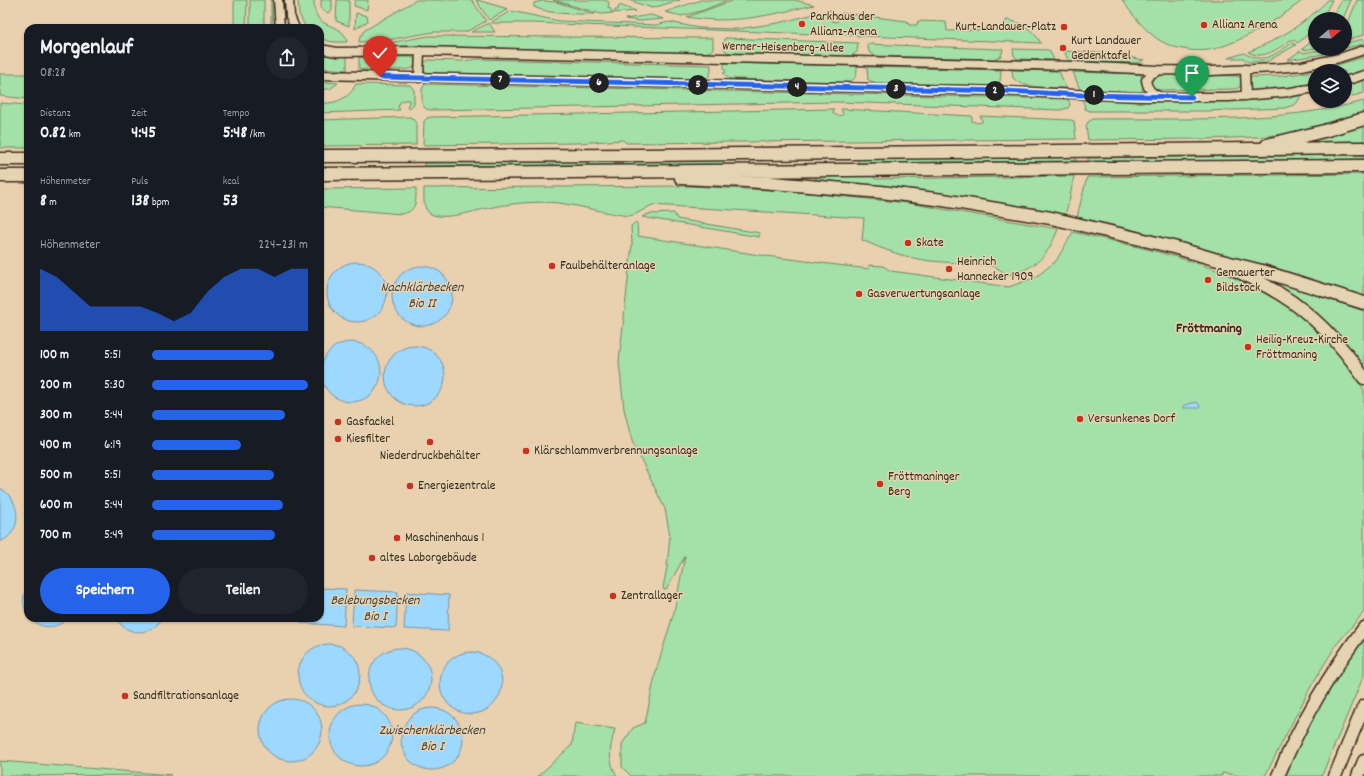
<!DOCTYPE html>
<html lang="de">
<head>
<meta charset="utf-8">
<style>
  :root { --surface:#171b24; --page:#20242c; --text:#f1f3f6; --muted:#9ea1a6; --accent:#2563eb }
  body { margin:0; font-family:Dekko,sans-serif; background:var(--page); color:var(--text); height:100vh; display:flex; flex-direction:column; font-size:15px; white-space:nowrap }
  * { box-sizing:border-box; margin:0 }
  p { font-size:13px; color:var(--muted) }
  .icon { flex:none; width:22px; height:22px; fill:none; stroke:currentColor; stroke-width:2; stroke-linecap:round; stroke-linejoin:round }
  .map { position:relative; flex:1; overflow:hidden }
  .sheet { position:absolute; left:24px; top:24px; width:300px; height:598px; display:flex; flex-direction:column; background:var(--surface); border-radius:12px; box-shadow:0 1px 3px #0004 }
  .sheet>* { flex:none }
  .needle { width:26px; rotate:71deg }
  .controls { position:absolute; left:1308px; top:12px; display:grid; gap:8px }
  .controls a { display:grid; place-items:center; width:44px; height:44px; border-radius:50%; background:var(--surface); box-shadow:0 1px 3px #0004; font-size:20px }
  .pin { position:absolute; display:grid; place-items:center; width:34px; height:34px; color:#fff; margin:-41px -17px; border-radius:50% 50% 50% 0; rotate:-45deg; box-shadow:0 0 4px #0007 }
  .pin .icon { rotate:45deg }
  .km { position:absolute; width:20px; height:20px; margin:-10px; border-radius:50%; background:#222; color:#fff; font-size:11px; line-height:20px; text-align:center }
  .round { display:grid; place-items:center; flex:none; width:42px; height:42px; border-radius:21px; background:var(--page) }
  .summary { display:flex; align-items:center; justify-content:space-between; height:68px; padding:0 16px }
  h1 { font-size:22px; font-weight:700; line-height:30px }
  .figures { display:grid; grid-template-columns:repeat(3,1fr); gap:6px; height:68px; padding:4px 16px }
  .figures div { display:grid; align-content:center }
  .figures b { font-size:17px; font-weight:700 }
  .figures small { font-size:11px; font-weight:400 }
  .figures p { font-size:11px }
  .chart { height:112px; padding:8px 16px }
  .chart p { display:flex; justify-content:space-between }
  .chart svg { width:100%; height:72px; margin-top:4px; fill:var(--accent); opacity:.7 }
  .button { display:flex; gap:8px; margin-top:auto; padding:8px 16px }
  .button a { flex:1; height:46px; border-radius:24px; background:var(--accent); color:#fff; font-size:16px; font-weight:700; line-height:46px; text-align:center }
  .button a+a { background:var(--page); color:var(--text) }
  ul { padding:0 16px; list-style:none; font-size:13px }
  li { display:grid; grid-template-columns:64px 48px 1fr; align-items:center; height:30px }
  li i { height:10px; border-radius:5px; background:var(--accent) }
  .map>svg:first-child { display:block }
  .green { fill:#a3e1a8; stroke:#6f8663 }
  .water { fill:#9dd8fe; stroke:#7692a4 }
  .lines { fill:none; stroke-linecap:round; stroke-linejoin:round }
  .minor-casing { stroke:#3b2a1e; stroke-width:11 }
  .highway-casing { stroke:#3b2a1e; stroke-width:15 }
  .minor { stroke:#e5d3b1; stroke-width:8 }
  .highway { stroke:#e5d3b1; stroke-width:12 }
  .route-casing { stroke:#fff; stroke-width:8 }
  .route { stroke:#2563eb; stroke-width:5 }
  .poi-dot { fill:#c8321e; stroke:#e5d3b1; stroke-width:1.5 }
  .labels { text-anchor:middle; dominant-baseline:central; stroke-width:3; stroke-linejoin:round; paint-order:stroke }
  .poi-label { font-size:13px; fill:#3b2a1e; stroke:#e5d3b1; text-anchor:start }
  .street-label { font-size:13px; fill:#3b2a1e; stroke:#e5d3b1 }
  .water-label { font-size:14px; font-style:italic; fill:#4a4440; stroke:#e5d3b1 }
  .neighbourhood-label { font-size:14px; font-weight:bold; fill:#3b2a1e; stroke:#e5d3b1 }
</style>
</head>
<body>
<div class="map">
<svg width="1364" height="776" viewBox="0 0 1364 776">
  <rect width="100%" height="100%" fill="#e9d1b0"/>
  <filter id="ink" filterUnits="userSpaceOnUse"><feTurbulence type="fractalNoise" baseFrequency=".025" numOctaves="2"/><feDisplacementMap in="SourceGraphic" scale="8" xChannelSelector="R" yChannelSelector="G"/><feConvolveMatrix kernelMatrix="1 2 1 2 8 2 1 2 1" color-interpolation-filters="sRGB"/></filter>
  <g filter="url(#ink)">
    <path class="green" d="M234 0H247L246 28H234Z
      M250 0H264V28H250Z
      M271 0H272L273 28H271Z
      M298 0H314C313 34 343 19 347 42H333L321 39 320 38V28H306L299 14Z
      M321 0H332V10L328 13 324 11 321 9Z
      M337 0H349V26L336 21Z
      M355 0H368L367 10 354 6Z
      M416 0H472L486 21 466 32H433L382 41 359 42 360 37 365 30Z
      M476 0H477L508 9 489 20Z
      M553 0H604L609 2 608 8 611 9V12H614L615 10H618L619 5 636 11 601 14Z
      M628 0H680L652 8Z
      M701 0H728L704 10 682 16 665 12Z
      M734 0H795L814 5C770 15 733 25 687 17Z
      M1122 0H1303C1279 19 1239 44 1209 50 1193 52 1173 49 1159 40 1144 30 1132 14 1122 0Z
      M1328 0H1332L1322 19H1315V28L1298 43 1294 40H1291C1278 48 1264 61 1248 52 1278 40 1306 23 1328 0Z
      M1342 0H1351L1343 19H1331Z
      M1357 0H1364V35L1345 40V33L1347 29 1346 28Z
      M542 1 556 2 595 14C577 14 550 15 534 7V3Z
      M831 10 832 21 837 22 838 18 841 17 842 13 907 21 909 25H917L918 21 946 22 947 31 1004 29 1006 20C1021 21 1033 30 1041 43L533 23H491V22L511 11 559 21 656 25 669 22 699 28 738 29 778 23Z
      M356 13 367 16 368 21 355 29Z
      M651 15 664 19 639 21 625 19Z
      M489 23 495 32H471Z
      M429 36 713 38V49L709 52 701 53 410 46 371 48V46Z
      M725 38 858 43 857 52 851 56 731 53 727 52 724 49Z
      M1315 39V48L1305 50 1302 49Z
      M1364 39V44L1345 48V43Z
      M1292 43 1296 45 1268 61 1248 62 1243 58H1228L1244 53C1264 65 1275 54 1292 43Z
      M867 44 999 49H1003L1001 56 994 59 875 56 869 52Z
      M1013 49 1049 50 1054 60 1018 59 1014 56Z
      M1326 49 1324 54 1287 60 1300 51 1304 53Z
      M1064 51 1106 53 1144 60 1138 63 1069 61Z
      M320 54 333 56H347V70L320 68Z
      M359 57H411L415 59 416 62 414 67 410 69 377 71 359 69Z
      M1364 57V71L1345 76V71H1326L1327 68Z
      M479 59 711 65C711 73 711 78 702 80L428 73H425L423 68 424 63 428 60 461 61Z
      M724 63 857 66C857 74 856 81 847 82L734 79C729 79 726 77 723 73L726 72 724 68Z
      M867 67 1001 70 1000 82 993 86 877 83 868 80Z
      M1012 70 1059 71 1066 88C1052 87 1022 89 1013 78Z
      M1315 71 1308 85 1260 91H1252L1249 89V80L1251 77 1281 76Z
      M1073 72 1140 74 1144 80 1143 90 1138 93 1080 90Z
      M0 74H28V99L0 96Z
      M1158 74 1237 76C1242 77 1242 79 1242 84L1238 88 1235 89 1158 90 1152 87 1151 83 1152 77Z
      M1364 79V93L1345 98V84Z
      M320 82 338 83 330 89H325L324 90 320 89Z
      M356 84 410 85 414 90V104L410 108H407L409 102V100H405L400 102 398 107 400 110 320 113V103C335 104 349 99 356 84Z
      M425 84 1068 99 1070 105 1068 108 1060 110 839 102 431 110 426 109 422 104V89Z
      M1303 93 1296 104 1285 108 1206 111H1090L1085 109 1083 100 1195 101 1235 100Z
      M1364 101V115L1286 134 1257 137 1206 139 1088 140 1086 126 1088 122 1093 119C1184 118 1276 124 1364 101Z
      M0 103 28 105V148H0Z
      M834 109 833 113C836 116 839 116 842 115L843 113 841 109 972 116V121L977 123 982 122V119L980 116 1071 120 1074 121 1076 139 626 143 623 140 577 143 423 145 424 121 427 118 431 117Z
      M410 117 412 118 416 123V145L320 146V120Z
      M1364 123V141L1303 142Z
      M1364 155V159L1088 162V158Z
      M1076 157V161L858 163V159Z
      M724 160V164L424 166V163Z
      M1364 174V299C1269 267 1175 238 1077 217L1087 177Z
      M867 175 873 176 875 179 1074 176 1069 202 1065 215 965 197 815 179 816 176Z
      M687 186 788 191 908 203 1058 229C1048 256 1036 269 1007 275L999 269 993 266C972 263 951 263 931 261 906 258 884 250 862 240L864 218 652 205 634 215 628 216C605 213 582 206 559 203 537 201 514 203 493 207 477 210 448 220 433 215 422 211 424 198 424 188Z
      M416 188C416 201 417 211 402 214L320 207V189Z
      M674 213 677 219 760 233 759 237 642 217 648 214Z
      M636 222 637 224 638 236 766 256 869 269V265L883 266 891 271 1009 287 1036 277 1056 261 1073 232C1191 259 1297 277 1364 390V612L1336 645 1310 688 1265 776H1242L1222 773V776H631L622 767V744L633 728 645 723 656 671 674 612 685 556 666 590H664L663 588 667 567 670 536 665 509 632 441 624 409 619 362 632 244 631 226Z
      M1259 276 1364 311V374Z
      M1364 636V675L1322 775 1321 776H1286L1293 759 1290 758 1314 712Z
      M575 723 615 729C610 748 607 758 617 776H538L572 745Z
      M0 761 171 775 0 776Z"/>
    <path class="water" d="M327 292a30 30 0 1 1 60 0a30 30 0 1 1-60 0Z
      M392 296a30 30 0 1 1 60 0a30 30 0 1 1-60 0Z
      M321 372a30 30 0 1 1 60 0a30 30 0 1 1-60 0Z
      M385 376a30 30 0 1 1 60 0a30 30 0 1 1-60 0Z
      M1197 402 1199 404 1200 408H1183L1184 405Z
      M0 488C21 499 24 532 0 542Z
      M28 586V616C22 605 22 596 28 586Z
      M320 588 346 589 344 626 301 623V618H320Z
      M354 590 398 592 396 628 352 626Z
      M406 592 449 595 448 631 404 629Z
      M30 618H68C58 629 40 630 30 618Z
      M116 618H162C153 636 126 637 116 618Z
      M298 675a31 31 0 1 1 62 0a31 31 0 1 1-62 0Z
      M369 679a31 31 0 1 1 62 0a31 31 0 1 1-62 0Z
      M440 683a31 31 0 1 1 62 0a31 31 0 1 1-62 0Z
      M260 730a31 31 0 1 1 62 0a31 31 0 1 1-62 0Z
      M330 735a31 31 0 1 1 62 0a31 31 0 1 1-62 0Z
      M401 739a31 31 0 1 1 62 0a31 31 0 1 1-62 0Z"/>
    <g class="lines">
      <g class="minor-casing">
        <path id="minor" d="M278 0 280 28
          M289 0 290 16 295 28
          M320 49 337 52 420 51 1074 66 1158 70 1211 71 1276 68 1302 66 1339 58 1364 50
          M1245 69 1246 96
          M1158 71 1151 74 1146 80C1147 89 1152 93 1160 97
          M320 75 1005 91 1140 97H1229L1291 92 1315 88
          M419 78 420 51
          M1345 81 1364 75"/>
      </g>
      <g class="highway-casing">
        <path id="highway" d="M1267 145 1324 131 1364 119
          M320 156 641 155 1364 148
          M0 159H28
          M320 174 1364 166
          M0 176H28
          M681 178 747 181 881 192 943 200 1051 218 1132 237 1173 247 1214 259 1262 271 1364 303
          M1231 268C1247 276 1264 284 1280 294 1314 315 1342 345 1364 378
          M1278 776C1300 724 1330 673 1364 628
          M1335 776 1364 706
          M1358 776 1364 761"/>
      </g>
      <use href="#minor" class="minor"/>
      <use href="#highway" class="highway"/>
    </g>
  </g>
  <g class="lines" filter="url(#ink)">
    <g class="route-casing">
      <path id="route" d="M380 77 1005 91 1082 95 1192 97"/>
    </g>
    <use href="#route" class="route"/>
  </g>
  <g class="poi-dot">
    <circle cx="802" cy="24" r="4"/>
    <circle cx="1204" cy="25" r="4"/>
    <circle cx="1064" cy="27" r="4"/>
    <circle cx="1063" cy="48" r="4"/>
    <circle cx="908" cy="243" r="4"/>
    <circle cx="552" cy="266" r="4"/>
    <circle cx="949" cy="269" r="4"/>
    <circle cx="1208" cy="280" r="4"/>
    <circle cx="859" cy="294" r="4"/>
    <circle cx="1248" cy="347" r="4"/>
    <circle cx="1080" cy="419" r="4"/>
    <circle cx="338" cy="422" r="4"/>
    <circle cx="338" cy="439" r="4"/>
    <circle cx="430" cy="442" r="4"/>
    <circle cx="526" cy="451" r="4"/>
    <circle cx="880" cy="484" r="4"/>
    <circle cx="410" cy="486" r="4"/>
    <circle cx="397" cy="538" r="4"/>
    <circle cx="372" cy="558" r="4"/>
    <circle cx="613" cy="596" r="4"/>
    <circle cx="125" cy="696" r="4"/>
  </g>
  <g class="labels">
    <g class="poi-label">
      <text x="810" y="17">Parkhaus der<tspan x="810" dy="15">Allianz-Arena</tspan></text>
      <text x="1212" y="25">Allianz Arena</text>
      <text x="1056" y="27" text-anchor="end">Kurt-Landauer-Platz</text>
      <text x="1071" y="41">Kurt Landauer<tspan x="1071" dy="15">Gedenktafel</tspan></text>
      <text x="916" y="243">Skate</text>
      <text x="957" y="262">Heinrich<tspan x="957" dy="15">Hannecker 1909</tspan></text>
      <text x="560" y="266">Faulbehälteranlage</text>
      <text x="1216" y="273">Gemauerter<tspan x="1216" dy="15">Bildstock</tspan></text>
      <text x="867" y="294">Gasverwertungsanlage</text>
      <text x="1256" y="340">Heilig-Kreuz-Kirche<tspan x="1256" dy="15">Fröttmaning</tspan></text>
      <text x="1088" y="419">Versunkenes Dorf</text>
      <text x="346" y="422">Gasfackel</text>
      <text x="346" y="439">Kiesfilter</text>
      <text x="534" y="451">Klärschlammverbrennungsanlage</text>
      <text x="430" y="456" text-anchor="middle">Niederdruckbehälter</text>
      <text x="888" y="477">Fröttmaninger<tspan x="888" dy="15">Berg</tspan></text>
      <text x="418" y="486">Energiezentrale</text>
      <text x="405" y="538">Maschinenhaus 1</text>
      <text x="380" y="558">altes Laborgebäude</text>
      <text x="621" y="596">Zentrallager</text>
      <text x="133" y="696">Sandfiltrationsanlage</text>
    </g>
    <g class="street-label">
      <text transform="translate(783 48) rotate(1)">Werner-Heisenberg-Allee</text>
    </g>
    <g class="water-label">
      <text x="422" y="288">Nachklärbecken<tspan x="422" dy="16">Bio II</tspan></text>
      <text x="375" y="601">Belebungsbecken<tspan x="375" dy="16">Bio I</tspan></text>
      <text x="432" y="731">Zwischenklärbecken<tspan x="432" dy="16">Bio I</tspan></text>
    </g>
    <g class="neighbourhood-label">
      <text x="1209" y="329">Fröttmaning</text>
    </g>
  </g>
</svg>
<div class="controls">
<a><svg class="needle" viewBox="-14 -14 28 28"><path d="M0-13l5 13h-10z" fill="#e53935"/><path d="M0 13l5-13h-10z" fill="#9ea1a6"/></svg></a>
<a><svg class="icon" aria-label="layers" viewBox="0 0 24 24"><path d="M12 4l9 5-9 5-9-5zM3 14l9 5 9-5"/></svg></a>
</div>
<div class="pin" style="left:1192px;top:97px;background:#1e9e55"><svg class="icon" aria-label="arrive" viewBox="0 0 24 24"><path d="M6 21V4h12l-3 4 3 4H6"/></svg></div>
<div class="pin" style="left:380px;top:77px;background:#d93025"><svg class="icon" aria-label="check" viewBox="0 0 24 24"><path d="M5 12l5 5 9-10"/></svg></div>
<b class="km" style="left:1094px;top:95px">1</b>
<b class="km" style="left:995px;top:91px">2</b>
<b class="km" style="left:896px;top:89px">3</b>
<b class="km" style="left:797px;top:87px">4</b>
<b class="km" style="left:698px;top:85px">5</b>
<b class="km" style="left:599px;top:83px">6</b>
<b class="km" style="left:500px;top:80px">7</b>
<section class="sheet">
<div class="summary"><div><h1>Morgenlauf</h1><p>08:28</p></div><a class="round"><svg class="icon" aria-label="share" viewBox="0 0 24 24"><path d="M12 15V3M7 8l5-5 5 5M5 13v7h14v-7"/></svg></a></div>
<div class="figures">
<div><p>Distanz</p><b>0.82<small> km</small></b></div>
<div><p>Zeit</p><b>4:45</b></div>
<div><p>Tempo</p><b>5:48<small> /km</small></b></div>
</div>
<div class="figures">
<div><p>Höhenmeter</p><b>8<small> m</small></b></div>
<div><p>Puls</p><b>138<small> bpm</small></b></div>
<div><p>kcal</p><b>53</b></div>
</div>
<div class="chart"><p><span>Höhenmeter</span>224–231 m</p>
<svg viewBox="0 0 160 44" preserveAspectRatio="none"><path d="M0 44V6L10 11L20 20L30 29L40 29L50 29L60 29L70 33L80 38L90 33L100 20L110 11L120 6L130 6L140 11L150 6L160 6V44z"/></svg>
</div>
<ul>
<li><b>100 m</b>5:51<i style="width:78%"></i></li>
<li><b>200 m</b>5:30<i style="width:100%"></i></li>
<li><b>300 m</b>5:44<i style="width:85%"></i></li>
<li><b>400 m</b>6:19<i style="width:57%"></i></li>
<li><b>500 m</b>5:51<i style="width:78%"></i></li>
<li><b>600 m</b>5:44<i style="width:84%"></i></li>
<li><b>700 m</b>5:49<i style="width:79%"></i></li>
</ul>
<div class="button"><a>Speichern</a><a>Teilen</a></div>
</section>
</div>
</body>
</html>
